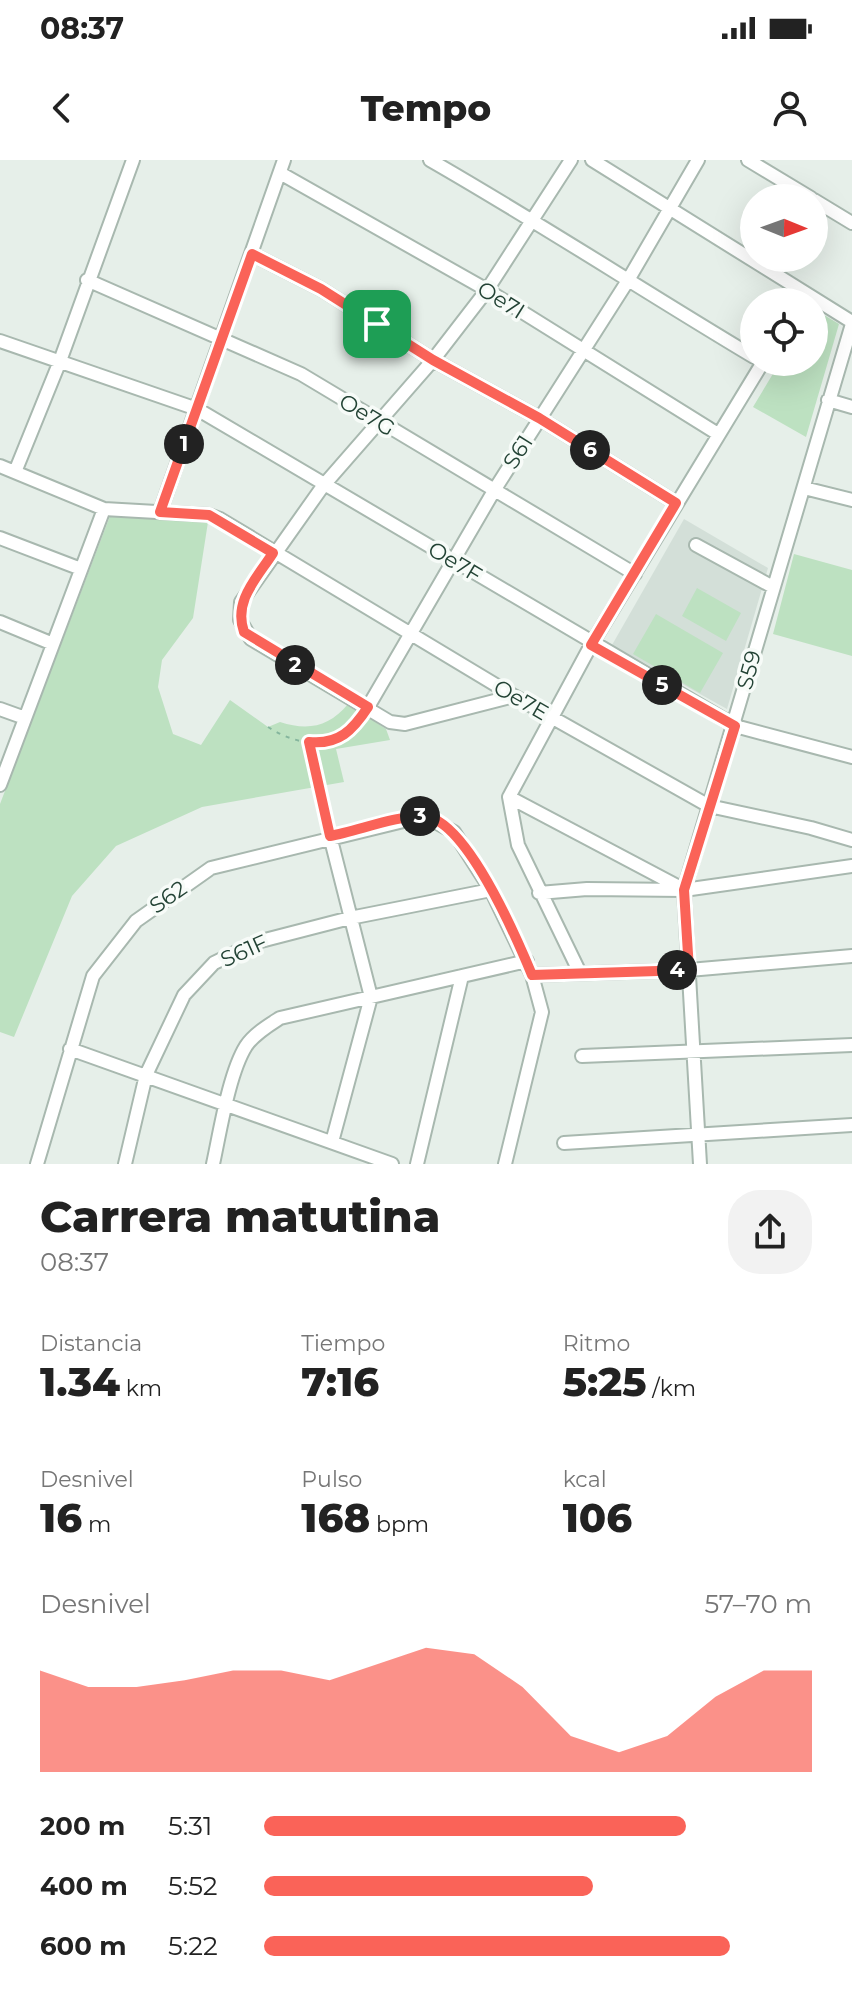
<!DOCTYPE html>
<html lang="es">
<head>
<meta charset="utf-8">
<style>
  :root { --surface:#fff; --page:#f2f2f2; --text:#222; --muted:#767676; --accent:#fa6358 }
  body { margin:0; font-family:Montserrat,sans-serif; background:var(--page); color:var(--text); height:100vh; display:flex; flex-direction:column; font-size:30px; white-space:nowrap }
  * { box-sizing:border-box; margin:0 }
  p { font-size:26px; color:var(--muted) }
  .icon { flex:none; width:44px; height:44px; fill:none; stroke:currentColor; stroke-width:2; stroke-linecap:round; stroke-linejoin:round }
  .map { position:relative; height:1004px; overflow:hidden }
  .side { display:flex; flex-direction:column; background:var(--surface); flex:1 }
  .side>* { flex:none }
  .needle { width:52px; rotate:91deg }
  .buttons { position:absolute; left:740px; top:24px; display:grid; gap:16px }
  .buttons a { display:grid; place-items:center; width:88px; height:88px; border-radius:50%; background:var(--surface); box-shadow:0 8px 32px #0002; font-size:40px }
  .pin { position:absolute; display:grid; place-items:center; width:68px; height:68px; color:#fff; margin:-34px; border-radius:16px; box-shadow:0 4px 12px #0006 }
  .km { position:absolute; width:40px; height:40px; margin:-20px; border-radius:50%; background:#222; color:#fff; font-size:22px; line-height:40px; text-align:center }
  .round { display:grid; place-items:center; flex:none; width:84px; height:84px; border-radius:32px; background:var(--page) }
  .overview { display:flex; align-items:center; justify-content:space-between; height:136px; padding:0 40px }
  h1 { font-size:44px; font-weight:800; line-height:60px }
  .figures { display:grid; grid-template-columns:repeat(3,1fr); gap:12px; height:136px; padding:8px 40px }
  .figures div { display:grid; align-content:center }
  .figures b { font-size:40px; font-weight:800 }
  .figures small { font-size:22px; font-weight:400 }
  .figures p { font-size:22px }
  .chart { height:224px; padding:16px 40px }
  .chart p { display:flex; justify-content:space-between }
  .chart svg { width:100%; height:144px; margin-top:8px; fill:var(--accent); opacity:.7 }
  ul { padding:0 40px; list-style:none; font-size:26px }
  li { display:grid; grid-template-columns:128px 96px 1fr; align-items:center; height:60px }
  li i { height:20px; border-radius:10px; background:var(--accent) }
  .status { display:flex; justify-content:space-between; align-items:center; height:56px; padding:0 40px; background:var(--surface); direction:ltr }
  .status svg { height:22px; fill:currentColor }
  header { display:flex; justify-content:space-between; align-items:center; height:104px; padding:0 40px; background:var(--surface); font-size:36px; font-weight:800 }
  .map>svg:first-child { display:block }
  .built { fill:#d3dfd8 }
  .green { fill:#bde1c1 }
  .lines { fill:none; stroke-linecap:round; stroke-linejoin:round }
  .minor-casing { stroke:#a8b8af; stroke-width:16 }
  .path { stroke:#84b59d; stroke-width:2; stroke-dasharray:4 6; stroke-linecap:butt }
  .minor { stroke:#fff; stroke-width:12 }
  .route-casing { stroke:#fff; stroke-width:16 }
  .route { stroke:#fa6358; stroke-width:10 }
  .labels { text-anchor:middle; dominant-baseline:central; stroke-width:7; stroke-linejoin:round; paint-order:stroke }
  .street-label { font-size:22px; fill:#234335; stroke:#f7fbf8 }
</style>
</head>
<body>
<div class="status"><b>08:37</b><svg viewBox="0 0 49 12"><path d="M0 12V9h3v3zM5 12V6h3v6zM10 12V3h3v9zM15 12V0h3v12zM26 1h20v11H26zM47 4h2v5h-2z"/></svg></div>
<header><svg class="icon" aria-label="back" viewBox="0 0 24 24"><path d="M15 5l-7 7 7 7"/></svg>Tempo<svg class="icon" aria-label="person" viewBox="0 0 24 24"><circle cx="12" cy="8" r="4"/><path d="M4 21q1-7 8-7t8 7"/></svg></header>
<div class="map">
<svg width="852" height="1004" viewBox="0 0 852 1004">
  <rect width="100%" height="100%" fill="#e6efe9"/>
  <path class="built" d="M684 359 768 408 727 549 612 485Z"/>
  <path class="green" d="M814 149 839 164 806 277 753 247 780 202H814Z
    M110 356 208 362 193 458 162 500 158 527 173 574 201 585 230 540 268 567 280 562C308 571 329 567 348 544L386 569 390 580 336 589 344 622 202 647 116 686 72 736 14 877 0 872V644Z
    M794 394 852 410V496L773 474Z
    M697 428 741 453 726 481 682 456Z
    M656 454 723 493 700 533 633 494Z"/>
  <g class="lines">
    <g class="minor-casing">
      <path id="minor" d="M430 0C540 63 645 132 754 197
        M592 0 852 162
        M748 0 811 38
        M280 13 487 130 718 274
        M814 40 852 63
        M252 94 321 129 433 200 539 258 676 343
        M87 120 301 214 635 414
        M0 181 197 249 735 566 852 597
        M828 240 852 247
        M0 306 104 349 209 355 220 359 514 536 709 646 811 668 852 680
        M15 312 60 201 133 0
        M804 328 852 340
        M160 352 284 0
        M0 378 81 409
        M696 385 773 427
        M0 462 53 484
        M514 536 405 564 390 562 251 479 240 460 241 442 323 326 433 200 487 130 571 0
        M368 547 495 329 627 122 698 0
        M0 549 25 558
        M0 625 104 349
        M509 637 591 485 763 202
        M509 637 683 729
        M509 637 518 685 580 813
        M330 676 371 837 332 982
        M539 733 587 729 684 730 852 706
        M532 815 689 810 852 796
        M70 889 392 1004
        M582 896 852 885
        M564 983 852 965
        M37 1004 93 816 136 761 211 708 424 656 454 672 491 730 532 815 542 852 505 1004
        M125 1004 146 915 184 835 214 803 257 782 350 758 491 730
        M213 1004C220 972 229 913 246 886 254 874 269 865 280 858L527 801
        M417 1004 462 816
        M700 1004 684 730 852 164"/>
    </g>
    <path class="path" d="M268 567C299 587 339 592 361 558
      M309 584 327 664"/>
    <use href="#minor" class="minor"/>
  </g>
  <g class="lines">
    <g class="route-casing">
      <path id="route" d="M252 94 321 129 433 200 539 258 676 343 591 485 735 566 684 730 689 810 532 815C517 779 465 656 422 656 396 656 357 671 330 676L309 582C339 585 353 570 368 547L244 472C233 441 257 418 273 393L209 355 160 352Z"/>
    </g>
    <use href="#route" class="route"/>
  </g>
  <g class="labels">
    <g class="street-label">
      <text transform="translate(501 140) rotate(32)">Oe7I</text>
      <text transform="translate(367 255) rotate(31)">Oe7G</text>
      <text transform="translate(518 292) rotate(-58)">S61</text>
      <text transform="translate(455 402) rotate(31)">Oe7F</text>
      <text transform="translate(749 510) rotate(-75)">S59</text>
      <text transform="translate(521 540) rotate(30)">Oe7E</text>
      <text transform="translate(168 737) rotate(-35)">S62</text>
      <text transform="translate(244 791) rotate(-24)">S61F</text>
    </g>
  </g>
</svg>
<div class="buttons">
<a><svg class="needle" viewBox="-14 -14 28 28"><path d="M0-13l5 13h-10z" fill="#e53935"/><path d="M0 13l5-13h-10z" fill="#767676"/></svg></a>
<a><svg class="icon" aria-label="locate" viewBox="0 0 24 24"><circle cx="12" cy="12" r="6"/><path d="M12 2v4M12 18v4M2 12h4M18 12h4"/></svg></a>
</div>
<div class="pin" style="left:377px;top:164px;background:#1e9e55"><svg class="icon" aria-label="arrive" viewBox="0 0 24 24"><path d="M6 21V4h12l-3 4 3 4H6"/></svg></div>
<b class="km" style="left:184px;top:284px">1</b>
<b class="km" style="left:295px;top:505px">2</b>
<b class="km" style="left:420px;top:656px">3</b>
<b class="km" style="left:677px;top:810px">4</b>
<b class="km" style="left:662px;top:525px">5</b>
<b class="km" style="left:590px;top:290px">6</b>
</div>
<section class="side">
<div class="overview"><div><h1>Carrera matutina</h1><p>08:37</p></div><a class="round"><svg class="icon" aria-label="share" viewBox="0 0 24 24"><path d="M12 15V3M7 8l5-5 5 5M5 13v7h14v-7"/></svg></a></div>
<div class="figures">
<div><p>Distancia</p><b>1.34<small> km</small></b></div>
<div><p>Tiempo</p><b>7:16</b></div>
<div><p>Ritmo</p><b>5:25<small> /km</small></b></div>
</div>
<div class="figures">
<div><p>Desnivel</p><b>16<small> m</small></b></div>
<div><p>Pulso</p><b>168<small> bpm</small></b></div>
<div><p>kcal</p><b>106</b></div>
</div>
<div class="chart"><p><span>Desnivel</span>57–70 m</p>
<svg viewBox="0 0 160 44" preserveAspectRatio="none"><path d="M0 44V13L10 18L20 18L30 16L40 13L50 13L60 16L70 11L80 6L90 8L100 18L110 33L120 38L130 33L140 21L150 13L160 13V44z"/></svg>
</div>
<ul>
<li><b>200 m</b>5:31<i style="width:77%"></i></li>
<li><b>400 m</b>5:52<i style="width:60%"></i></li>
<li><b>600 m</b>5:22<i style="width:85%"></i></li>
</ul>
</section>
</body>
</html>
